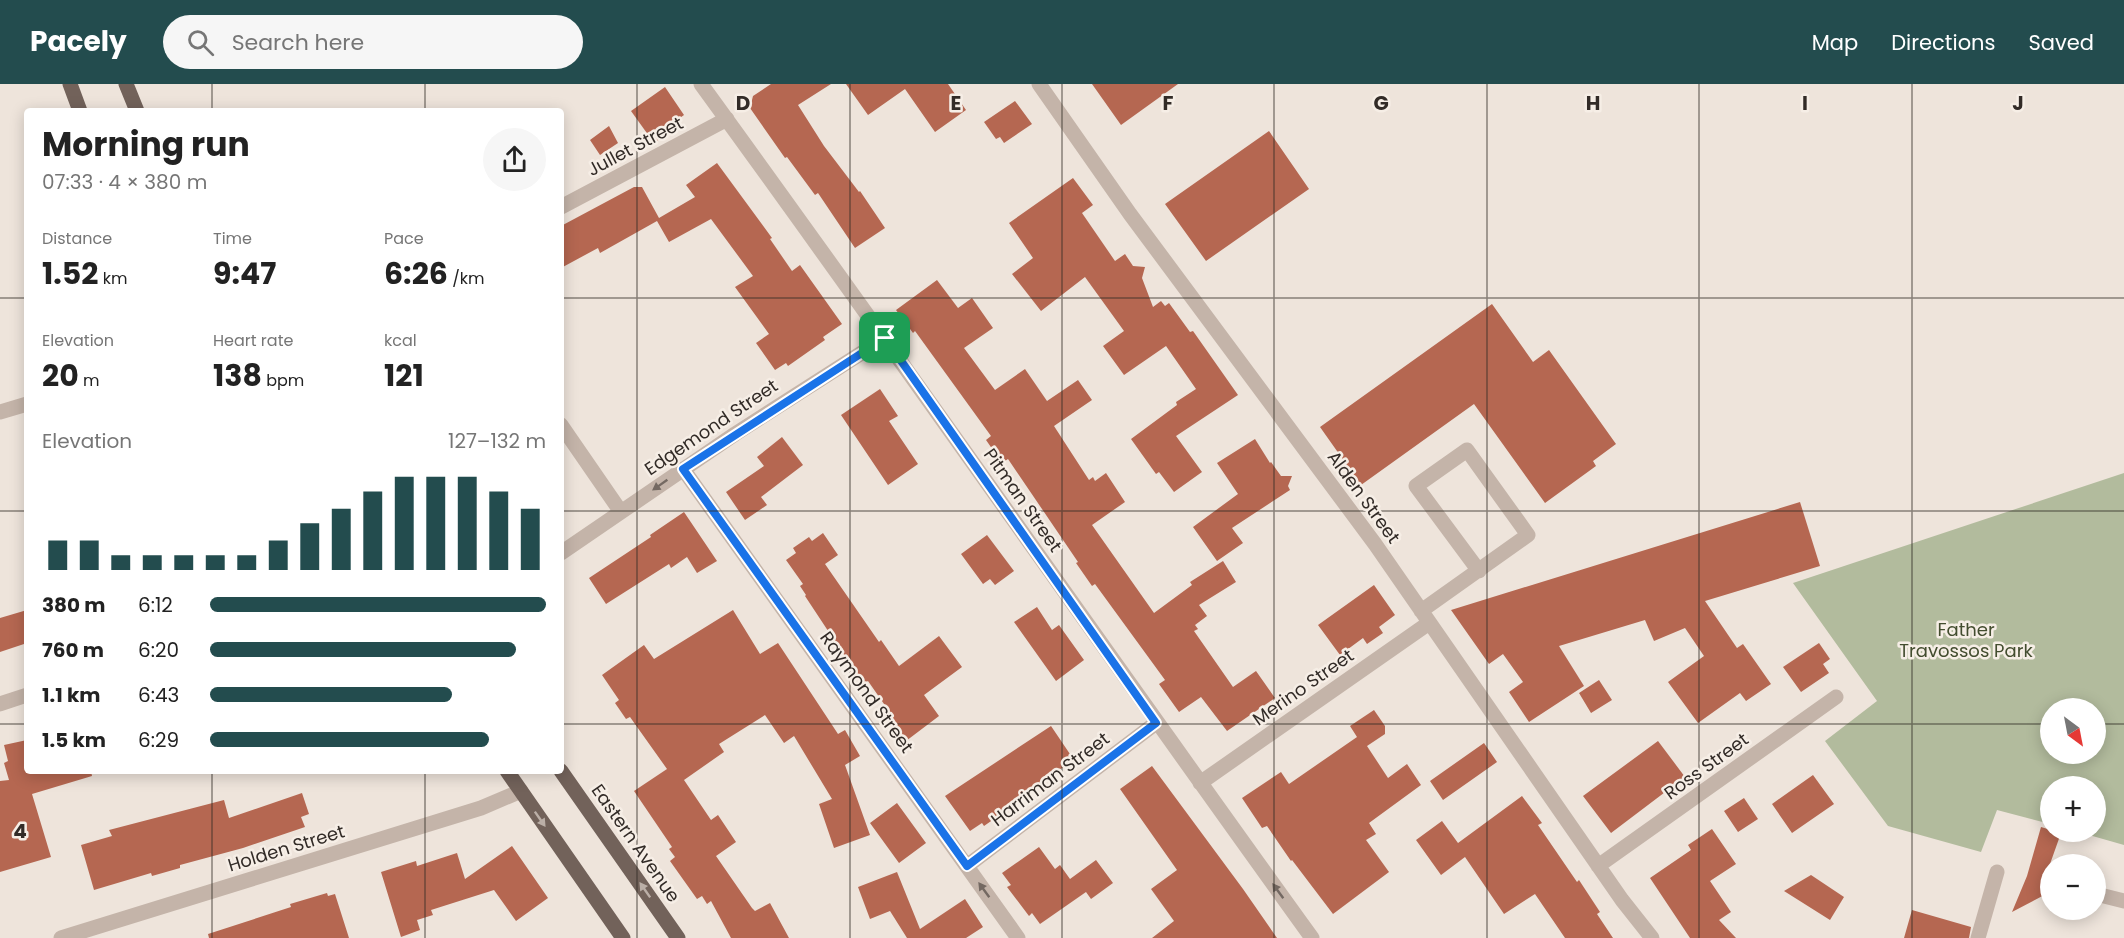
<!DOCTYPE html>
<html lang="en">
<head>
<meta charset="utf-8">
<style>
  :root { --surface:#fff; --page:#f6f6f6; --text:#222; --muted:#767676; --accent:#234c4e }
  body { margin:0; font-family:Poppins,sans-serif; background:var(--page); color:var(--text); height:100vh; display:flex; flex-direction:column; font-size:22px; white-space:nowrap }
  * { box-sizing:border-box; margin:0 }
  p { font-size:20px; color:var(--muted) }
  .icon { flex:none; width:33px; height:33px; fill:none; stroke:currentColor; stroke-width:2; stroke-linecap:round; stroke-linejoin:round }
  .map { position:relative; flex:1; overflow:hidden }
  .panel { position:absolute; left:24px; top:24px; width:540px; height:666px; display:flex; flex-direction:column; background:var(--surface); border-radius:6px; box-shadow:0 3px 15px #0003 }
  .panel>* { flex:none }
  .needle { width:39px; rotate:148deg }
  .controls { position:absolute; left:2040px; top:614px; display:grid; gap:12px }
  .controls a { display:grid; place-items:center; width:66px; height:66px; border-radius:50%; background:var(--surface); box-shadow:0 3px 15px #0003; font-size:30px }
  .pin { position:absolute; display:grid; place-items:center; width:51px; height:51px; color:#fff; margin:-26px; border-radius:12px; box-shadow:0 3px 9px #0006 }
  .round { display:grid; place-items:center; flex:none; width:63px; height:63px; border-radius:32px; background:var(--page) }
  .head { display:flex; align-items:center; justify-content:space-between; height:102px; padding:0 18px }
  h1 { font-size:33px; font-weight:700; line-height:45px }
  .stats { display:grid; grid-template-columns:repeat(3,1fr); gap:9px; height:102px; padding:6px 18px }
  .stats div { display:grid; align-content:center }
  .stats b { font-size:30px; font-weight:700 }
  .stats small { font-size:16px; font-weight:400 }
  .stats p { font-size:16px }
  .chart { height:168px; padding:12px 18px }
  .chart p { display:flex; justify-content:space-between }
  .chart svg { width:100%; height:108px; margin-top:6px; stroke:var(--accent); stroke-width:6 }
  ul { padding:0 18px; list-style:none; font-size:20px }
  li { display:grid; grid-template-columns:96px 72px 1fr; align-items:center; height:45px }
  li i { height:15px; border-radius:8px; background:var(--accent) }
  header { display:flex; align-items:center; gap:36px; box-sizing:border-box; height:84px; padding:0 30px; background:var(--accent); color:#fff }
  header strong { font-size:28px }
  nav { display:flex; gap:33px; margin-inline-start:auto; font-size:21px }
  .search { width:420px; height:54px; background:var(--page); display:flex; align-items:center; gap:15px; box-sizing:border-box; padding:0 21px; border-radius:33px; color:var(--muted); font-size:22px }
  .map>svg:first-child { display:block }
  .green { fill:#b2bb9d; fill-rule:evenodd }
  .building { fill:#b56751 }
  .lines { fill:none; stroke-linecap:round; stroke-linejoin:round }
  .minor { stroke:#c4b4a9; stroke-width:15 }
  .major { stroke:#72625a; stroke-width:15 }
  .oneway { fill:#746962 }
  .oneway2 { fill:#bbafa7 }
  .route-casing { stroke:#fff; stroke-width:12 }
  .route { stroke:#1a73e8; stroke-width:8 }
  .grid { fill:none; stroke:#322b27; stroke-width:1.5; stroke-opacity:0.55 }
  .labels { text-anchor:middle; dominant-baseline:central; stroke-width:5; stroke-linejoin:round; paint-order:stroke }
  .street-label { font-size:18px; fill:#322b27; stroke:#f6eee6 }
  .park-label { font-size:18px; fill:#434d2f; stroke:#f6eee6 }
  .grid-label { font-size:20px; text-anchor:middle; font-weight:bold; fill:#322b27; stroke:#f6eee6; stroke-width:5; stroke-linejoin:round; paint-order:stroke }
</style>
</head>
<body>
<header>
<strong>Pacely</strong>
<div class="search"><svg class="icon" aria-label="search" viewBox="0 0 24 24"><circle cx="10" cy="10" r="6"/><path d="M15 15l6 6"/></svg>Search here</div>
<nav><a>Map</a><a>Directions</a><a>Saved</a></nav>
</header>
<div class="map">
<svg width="2124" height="854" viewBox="0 0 2124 854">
  <rect width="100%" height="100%" fill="#eee4db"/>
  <path class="green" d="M2124 389V761L2075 747H2096V702H2050V740L1997 726 1981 768 1888 742 1825 657 1877 617 1793 499ZM2050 624H2096V669H2050Z"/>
  <path class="building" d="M771 0H831L798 21 824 62 859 108 860 107 885 144 855 164 818 109 815 111 787 73 785 74 750 24 753 12Z
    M846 0H948L966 26 935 48 905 5 868 31Z
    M1092 0H1178L1121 41Z
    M665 3 684 31 674 38 677 43 654 59 631 27Z
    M1015 17 1032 40 1004 59 1000 53 996 55 984 38Z
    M609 42 618 59 600 71 590 56Z
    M1269 47 1309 105 1206 177 1165 120Z
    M717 79 772 154 770 155 792 187 800 181 842 240 823 253 825 256 788 282 786 279 775 286 756 259 769 250 735 203 753 192 711 135 669 158 657 137 600 169 598 164 561 184V142L634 103H642L659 134 695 113 686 101Z
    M1073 94 1093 121 1082 129 1115 177 1125 170 1133 182 1145 183 1142 194 1153 223 1161 217 1165 222 1169 219 1190 248 1193 247 1238 311 1176 352 1202 388 1174 408 1159 388 1156 390 1131 355 1177 321 1176 318 1196 305 1166 262 1124 291 1103 262 1124 247 1085 193 1041 227 1012 190 1033 174 1009 139Z
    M937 196 958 224 972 214 993 244 964 264 995 306 1025 285 1047 317 1078 296 1092 316 1054 342 1089 396 1093 393 1095 397 1106 389 1125 418 1092 441 1154 529 1192 501 1190 498 1223 477 1236 498 1199 521 1207 532 1195 541 1198 545 1194 547 1233 603 1256 587 1275 614 1227 647 1201 613 1179 628 1159 600 1165 596 1095 500 1092 502 1076 479 1078 478 1008 375 1002 379 986 356 991 352 915 247 913 249 896 226Z
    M1492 220 1533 278 1549 266 1616 360 1593 377 1596 382 1545 419 1474 320 1361 401 1320 343Z
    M880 305 898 332 889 337 918 380 888 401 841 331Z
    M782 353 803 381 761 413 767 421 745 436 726 408 764 382 757 373Z
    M1255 355 1270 379 1271 378 1281 392H1292L1288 402 1290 406 1232 444 1243 459 1217 477 1193 443 1238 410 1217 379Z
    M1800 418 1820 482 1705 517 1737 564 1743 560 1771 600 1746 617 1740 609 1698 639 1668 598 1704 572 1685 544 1654 557 1645 536 1559 562 1584 602 1529 638 1509 608 1523 598 1503 570 1489 580 1451 526Z
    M684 428 717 477 697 489 687 473 671 484 669 480 606 520 589 494 651 453 650 451Z
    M823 449 838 471 825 480 879 558 881 556 899 582 939 552 962 583 924 611 939 632 906 657 888 632 891 630 868 597 864 599 840 565 805 512 806 511 800 502 803 500 786 476 796 469 793 464 809 453 812 457Z
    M987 451 1014 487 995 501 990 495 983 500 961 470Z
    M1374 501 1395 531 1379 543 1383 549 1367 560 1363 554 1340 571 1318 541Z
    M1037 523 1052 546 1059 541 1084 576 1056 597 1014 538Z
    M27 526V559L0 568V534Z
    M733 526 760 570 778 559 838 650 845 646 860 672 845 681 870 751 834 764 819 720 832 715 794 652 784 659 765 631 719 660 724 668 684 696 711 736 718 731 736 758 716 772 752 824 755 827 770 819 789 854H731L711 817 707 820 702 812 697 815 670 777 675 773 669 765 672 763 634 707 667 685 630 633 626 635 615 619 619 616 602 591 644 561 654 575Z
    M1819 559 1830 575 1823 580 1829 589 1801 608 1783 583Z
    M1599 596 1612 616 1591 629 1579 609Z
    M1374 626 1385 642V650L1367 662 1388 694 1407 680 1421 701 1369 739 1376 750 1366 756 1389 788 1333 830 1292 776 1291 777 1267 742 1262 744 1242 714 1281 688 1289 700 1357 653 1350 642Z
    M1051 642 1074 676 1012 718 1014 721 984 742 982 739 970 747 945 712Z
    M27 656V687H91L92 692 32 710 51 773 0 788V697L9 696 4 679 8 677 4 661Z
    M1658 657 1685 693 1611 749 1583 712Z
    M1484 659 1497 678 1443 716 1430 697Z
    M1152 682 1243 805 1277 854H1152L1174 837 1151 805 1177 786 1120 705Z
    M1813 691 1834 720 1792 749 1772 720Z
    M302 709 309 730 301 733 305 743 243 764 180 781V784L152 792 151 789 94 806 81 761 112 752 109 746 224 716 229 734Z
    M1522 712 1542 739 1538 741 1577 798 1579 796 1600 828 1597 830 1613 854H1565L1535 810 1504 830 1465 773 1441 791 1416 756 1442 737 1458 759Z
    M1744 714 1758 735 1738 748 1724 727Z
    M897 719 926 759 899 779 870 739Z
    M2041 743 2061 749 2050 780V808L2012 828 2027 792Z
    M1712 745 1736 780 1710 797 1731 828 1719 836 1736 854H1690L1650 794 1691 766 1688 761Z
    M512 762 548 814 516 837 494 806 431 826 433 831 417 836 420 846 401 853 381 788 416 777 417 782 457 769 465 795Z
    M1039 763 1055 785 1060 781 1070 795 1096 776 1113 799 1091 815 1086 808 1040 840 1032 829 1029 832 1007 803 1011 801 1002 789Z
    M897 788 920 845 965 815 983 843 966 854H907L890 827 870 835 858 803Z
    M1811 791 1844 813 1830 836 1784 807Z
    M327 809 328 812 335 810 349 854H209L208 850 291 823 290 820Z
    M1912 826 1971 843 1969 854H1904Z"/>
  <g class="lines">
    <path class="minor" d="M701 0C907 283 1107 570 1312 854
      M1039 0 1130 130 1375 460 1622 816 1652 854
      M561 123 727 35
      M0 328 27 320
      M561 341 621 428
      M683 385 1018 854
      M561 469 735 350 885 254
      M1421 527 1528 451 1467 366 1416 402 1479 487
      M0 620 27 611
      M1200 699 1429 539
      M967 782 1156 639
      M1598 782 1836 613
      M2096 810 2124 817
      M61 854 481 724 521 707
      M1978 854 1997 788"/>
    <path class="major" d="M70 0 80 27
      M126 0 137 27
      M507 687 623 854
      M561 687 678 854"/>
  </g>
  <defs><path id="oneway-solid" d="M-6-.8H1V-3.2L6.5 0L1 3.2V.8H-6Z" transform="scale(1.5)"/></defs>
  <g class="oneway">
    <use href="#oneway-solid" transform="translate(660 401) rotate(145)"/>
    <use href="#oneway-solid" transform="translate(984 806) rotate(-126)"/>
    <use href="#oneway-solid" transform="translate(1278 807) rotate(-126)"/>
  </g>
  <g class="oneway2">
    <use href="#oneway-solid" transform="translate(540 735) rotate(55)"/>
    <use href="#oneway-solid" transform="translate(645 806) rotate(-125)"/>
  </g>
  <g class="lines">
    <g class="route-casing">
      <path id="route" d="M885 254 1156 639 967 782 683 385Z"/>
    </g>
    <use href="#route" class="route"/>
  </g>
  <path class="grid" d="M212 0V27M425 0V27M637 0V854M850 0V854M1062 0V854M1274 0V854M1487 0V854M1699 0V854M1912 0V854M0 214H27M561 214H2124M0 427H27M561 427H2124M0 640H27M561 640H2050M2096 640H2124M212 687V854M425 687V854"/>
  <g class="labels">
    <g class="street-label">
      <text transform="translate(635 62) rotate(-28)">Jullet Street</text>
      <text transform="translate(711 343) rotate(-34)">Edgemond Street</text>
      <text transform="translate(1364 413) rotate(54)">Alden Street</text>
      <text transform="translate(1023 416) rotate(55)">Pitman Street</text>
      <text transform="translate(1303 603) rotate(-35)">Merino Street</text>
      <text transform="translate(867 608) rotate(54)">Raymond Street</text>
      <text transform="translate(1706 682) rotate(-36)">Ross Street</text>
      <text transform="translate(1050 695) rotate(-37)">Harriman Street</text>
      <text transform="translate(636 759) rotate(55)">Eastern Avenue</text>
      <text transform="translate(286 764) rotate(-17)">Holden Street</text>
    </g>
    <g class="park-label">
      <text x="1966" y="545">Father<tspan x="1966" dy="21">Travossos Park</tspan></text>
    </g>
  </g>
  <g class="grid-label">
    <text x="743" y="26">D</text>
    <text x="956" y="26">E</text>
    <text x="1168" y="26">F</text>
    <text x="1381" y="26">G</text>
    <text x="1593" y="26">H</text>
    <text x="1805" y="26">I</text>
    <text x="2018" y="26">J</text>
    <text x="20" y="754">4</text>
  </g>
</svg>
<div class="controls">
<a><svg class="needle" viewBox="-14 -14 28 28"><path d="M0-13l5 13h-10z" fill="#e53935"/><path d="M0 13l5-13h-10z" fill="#767676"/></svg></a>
<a>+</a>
<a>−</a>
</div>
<div class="pin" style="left:885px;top:254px;background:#1e9e55"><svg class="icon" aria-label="arrive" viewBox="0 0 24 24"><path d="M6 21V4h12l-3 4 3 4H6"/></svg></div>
<section class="panel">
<div class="head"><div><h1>Morning run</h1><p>07:33 · 4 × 380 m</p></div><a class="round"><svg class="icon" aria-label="share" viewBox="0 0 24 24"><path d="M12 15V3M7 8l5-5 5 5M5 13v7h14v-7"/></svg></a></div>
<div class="stats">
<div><p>Distance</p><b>1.52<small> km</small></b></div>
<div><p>Time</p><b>9:47</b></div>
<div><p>Pace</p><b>6:26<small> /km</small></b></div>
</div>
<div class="stats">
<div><p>Elevation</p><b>20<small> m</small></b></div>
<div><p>Heart rate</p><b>138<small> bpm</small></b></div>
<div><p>kcal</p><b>121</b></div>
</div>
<div class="chart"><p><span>Elevation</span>127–132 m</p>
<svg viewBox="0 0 160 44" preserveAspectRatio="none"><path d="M5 44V32M15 44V32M25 44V38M35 44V38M45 44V38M55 44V38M65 44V38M75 44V32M85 44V25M95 44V19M105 44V12M115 44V6M125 44V6M135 44V6M145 44V12M155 44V19"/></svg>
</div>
<ul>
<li><b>380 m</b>6:12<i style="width:100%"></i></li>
<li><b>760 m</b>6:20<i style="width:91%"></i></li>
<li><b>1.1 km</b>6:43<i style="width:72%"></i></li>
<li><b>1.5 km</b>6:29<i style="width:83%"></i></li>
</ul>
</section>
</div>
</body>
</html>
